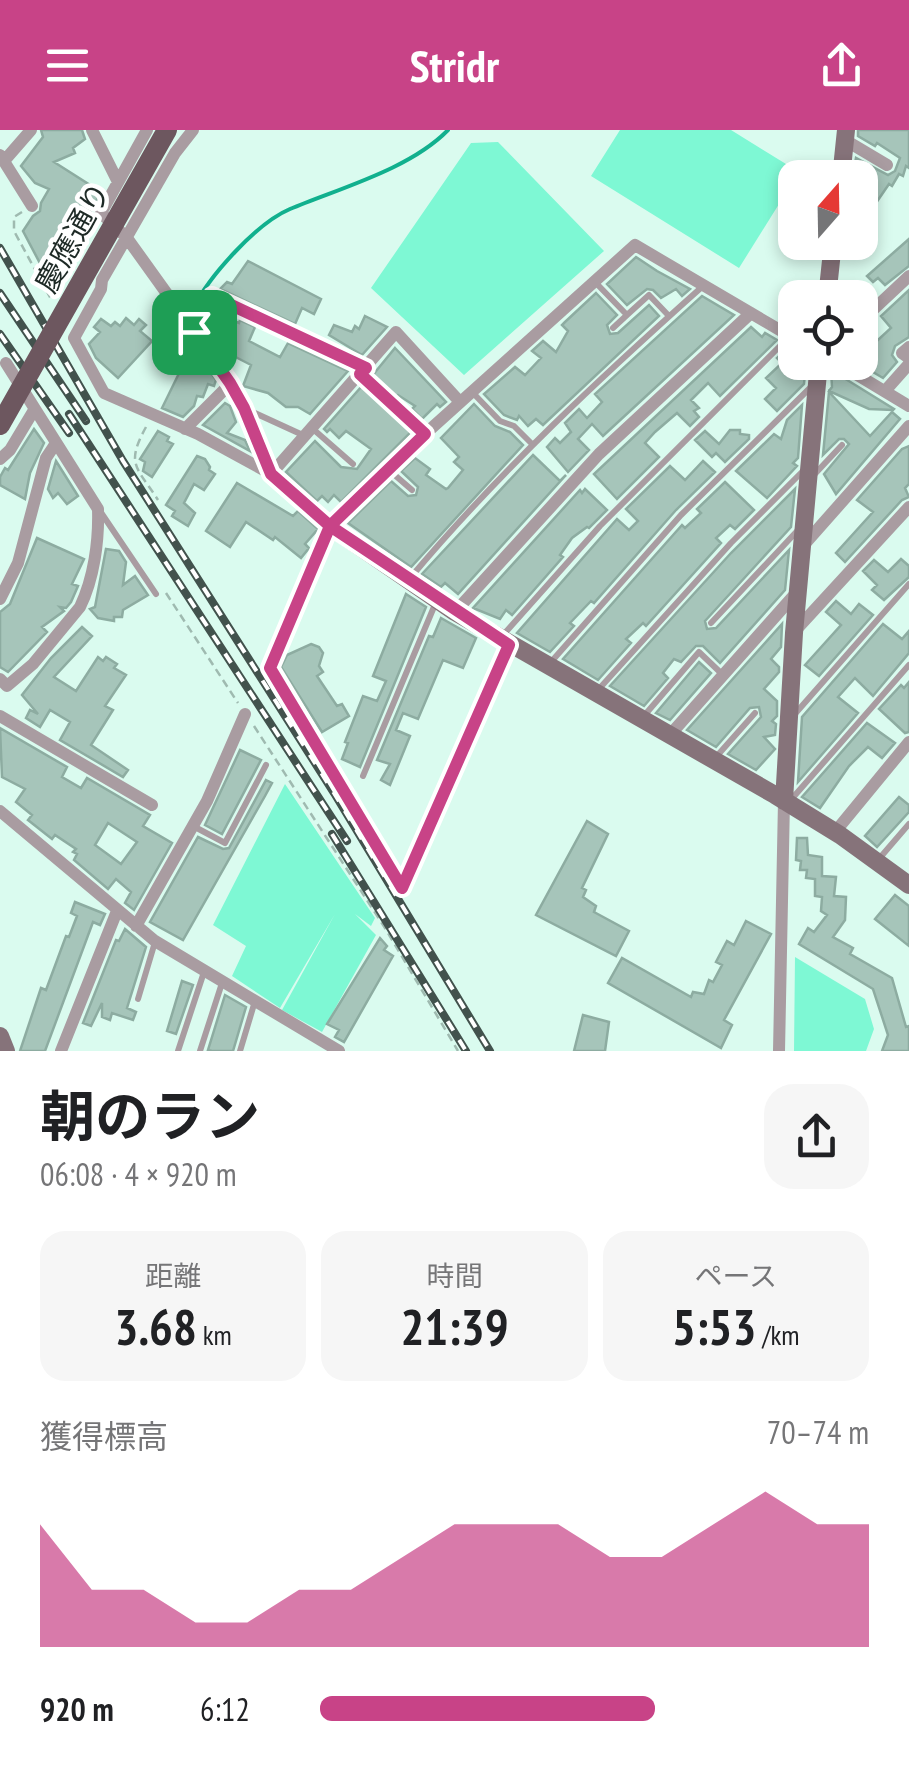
<!DOCTYPE html>
<html lang="ja">
<head>
<meta charset="utf-8">
<style>
  :root { --surface:#fff; --page:#f6f6f6; --text:#202124; --muted:#757577; --accent:#c84387 }
  body { margin:0; font-family:"PT Sans Narrow","Noto Sans JP",sans-serif; background:var(--page); color:var(--text); height:100vh; display:flex; flex-direction:column; font-size:38px; white-space:nowrap }
  * { box-sizing:border-box; margin:0 }
  p { font-size:32px; color:var(--muted) }
  .icon { flex:none; width:55px; height:55px; fill:none; stroke:currentColor; stroke-width:2; stroke-linecap:round; stroke-linejoin:round }
  .map { position:relative; height:921px; overflow:hidden }
  .sheet { display:flex; flex-direction:column; background:var(--surface); flex:1 }
  .sheet>* { flex:none }
  .needle { width:65px; rotate:20deg }
  .controls { position:absolute; left:778px; top:30px; display:grid; gap:20px }
  .controls a { display:grid; place-items:center; width:100px; height:100px; border-radius:20px; background:var(--surface); box-shadow:0 5px 15px #0003; font-size:50px }
  .pin { position:absolute; display:grid; place-items:center; width:85px; height:85px; color:#fff; margin:-42px; border-radius:20px; box-shadow:0 5px 15px #0006 }
  .round { display:grid; place-items:center; flex:none; width:105px; height:105px; border-radius:30px; background:var(--page) }
  .head { display:flex; align-items:center; justify-content:space-between; height:170px; padding:0 40px }
  h1 { font-size:55px; font-weight:700; line-height:75px }
  .stats { display:grid; grid-template-columns:repeat(3,1fr); gap:15px; height:170px; padding:10px 40px }
  .stats div { display:grid; align-content:center; border-radius:25px; background:var(--page); text-align:center }
  .stats b { font-size:50px; font-weight:700 }
  .stats small { font-size:28px; font-weight:400 }
  .stats p { font-size:28px }
  .chart { height:280px; padding:20px 40px }
  .chart p { display:flex; justify-content:space-between }
  .chart svg { width:100%; height:180px; margin-top:10px; fill:var(--accent); opacity:.7 }
  ul { padding:0 40px; list-style:none; font-size:32px }
  li { display:grid; grid-template-columns:160px 120px 1fr; align-items:center; height:75px }
  li i { height:25px; border-radius:12px; background:var(--accent) }
  header { display:flex; justify-content:space-between; align-items:center; height:130px; padding:0 40px; background:var(--accent); color:#fff; font-size:45px; font-weight:700 }
  .map>svg:first-child { display:block }
  .green { fill:#7ef8d4 }
  .lines { fill:none; stroke-linecap:round; stroke-linejoin:round }
  .stream { stroke:#11b08e; stroke-width:4 }
  .building { fill:#a6c5ba; stroke:#8daca1; stroke-width:2.5; fill-rule:evenodd }
  .path { stroke:#9fbab0; stroke-width:2.5; stroke-dasharray:8 5; stroke-linecap:butt }
  .lane { stroke:#a99ca1; stroke-width:6 }
  .street { stroke:#a99ca1; stroke-width:12 }
  .secondary { stroke:#86737a; stroke-width:18 }
  .rail-casing { stroke:#42524d; stroke-width:8 }
  .rail { stroke:#fff; stroke-width:4; stroke-dasharray:11; stroke-linecap:butt }
  .primary-bridge { stroke:#6d575f; stroke-width:20 }
  .route-casing { stroke:#fff; stroke-width:20 }
  .route { stroke:#c84387; stroke-width:12 }
  .labels { text-anchor:middle; dominant-baseline:central; stroke-width:9; stroke-linejoin:round; paint-order:stroke }
  .street-label { font-size:30px; fill:#1e2a26; stroke:#fff }
</style>
</head>
<body>
<header><svg class="icon" aria-label="menu" viewBox="0 0 24 24"><path d="M4 6h16M4 12h16M4 18h16"/></svg>Stridr<svg class="icon" aria-label="share" viewBox="0 0 24 24"><path d="M12 15V3M7 8l5-5 5 5M5 13v7h14v-7"/></svg></header>
<div class="map">
<svg width="909" height="921" viewBox="0 0 909 921">
  <rect width="100%" height="100%" fill="#dafbef"/>
  <path class="green" d="M620 0H731L799 42 739 138 591 46Z
    M498 12 604 121 464 245 371 158 471 13Z
    M285 654 375 788 371 796 355 784 376 805 322 902 282 880 335 784 280 878 232 846 246 816 213 795Z
    M795 827 865 869 874 899 866 921H794Z"/>
  <g class="lines">
    <path class="stream" d="M188 179 194 177C210 145 257 93 290 79 340 58 410 39 448 0"/>
  </g>
  <path class="building" d="M41 0H82L85 9 73 18 75 23 54 32 101 62 85 92 91 96 58 148 43 139 23 101 33 86 40 81 41 73 49 59 35 53 21 36 43 7Z
    M858 0H909V38L906 36 903 46 899 44 892 56 889 54 876 73 873 71 860 93V42L854 39 856 28 888 45 895 41 900 28 877 13 875 16 858 6Z
    M909 109V136L885 155 878 148 873 152 867 146Z
    M636 127 657 141 690 159 682 166 676 159 661 168 653 160 647 159 627 175 607 154Z
    M248 131 321 169 314 184 302 178 295 194 220 159 227 152 232 154Z
    M909 160V207L895 216 892 225 897 232 883 248 856 232H860V202L867 199 878 210 891 198 881 186Z
    M596 163 617 185 607 195 610 204 618 203 649 175 659 186 543 295 536 289 528 296 519 286 517 290 504 285 484 264 515 237 525 245 541 228 532 221 543 211 556 222 568 201 562 195 565 192Z
    M702 166 734 185 603 306 592 294 578 309 589 320 568 342 547 317 555 308 560 313 571 302 565 293 579 279 587 288 602 272 595 264Z
    M365 186 387 197 362 225 329 205 334 195 352 202 355 196 359 199Z
    M213 187 228 193 230 189 239 193 240 190 255 197 249 211 280 227 288 213 348 241 310 284 298 277H286L268 263 243 256 251 235 226 222 229 215 209 206 206 201Z
    M126 188 134 195 139 189 146 195 140 201 152 211 118 248 96 228 89 214 100 202 94 197 101 189 111 196 115 192 120 196Z
    M751 197 762 207 765 203 777 210 720 266 708 253 691 270 699 278 694 281 699 287 690 296 677 283 655 302 645 313 659 327 617 369 594 344Z
    M789 217 795 219V232H806L804 254 777 281 765 269 776 258 766 248 782 233 777 228Z
    M395 218 446 272 440 277 437 274 422 289 412 279 415 276 398 265 396 267 372 246Z
    M186 229 208 238 216 250 214 256 208 254 203 267 197 266 194 276 183 287 162 278Z
    M831 240 894 279 893 280 869 279 829 261 832 257Z
    M362 256 411 302 341 372 334 365 328 372 322 366 317 371 286 342 315 311 341 337 357 339 371 319 346 301 339 308 330 299 327 302 324 299Z
    M829 262 870 306 892 282 900 289 836 364 824 344 849 314 844 309H839L823 325Z
    M225 273 230 276 236 292 227 303 245 310 250 321 203 295Z
    M474 274 495 296 510 302 523 315 411 437 348 393 391 351 408 366 416 365 418 357 401 341 415 328 430 339 426 345 446 359 448 358 463 340 454 332 459 327 441 308Z
    M802 275 798 328 793 333 797 336 767 368 736 341 774 304 781 309 787 290Z
    M34 299 44 313 30 343 25 369 0 355V347L5 338 8 340Z
    M730 300H740V304L749 305V309L725 332 716 323 712 327 695 310 705 301 719 314Z
    M158 301 169 307 167 311 173 314 152 347 143 341 145 332 140 329Z
    M909 316V354L905 358 909 367 902 370 845 432 836 423 873 382 857 370 902 319Z
    M533 325 560 351 566 345 458 464 445 453 441 457 422 444Z
    M197 326 205 329 210 337 209 340 215 344 204 360 194 354 184 373 195 383 188 396 172 386 175 381 166 375Z
    M56 331 78 366 67 374 58 363 53 368 48 359Z
    M703 331 715 342 676 380 594 473 591 471 570 493 574 496 550 522 517 503 617 389 629 400 638 391 626 379 670 336 685 350Z
    M725 352 754 380 735 399 730 395 716 408 721 413 646 496 643 493 626 509 631 513 598 550 563 529 682 395 685 398 701 383 697 379Z
    M237 353 293 386 298 381 318 399 305 414 309 418 301 428 275 407 273 410 246 392 230 417 206 401Z
    M585 359 607 380 589 398 587 397 572 408 560 425 563 427 512 485 506 480 500 489 473 478 580 360 582 363Z
    M795 359 791 397 705 491 707 499 716 498 789 420 785 460 720 533 703 516H696L681 532 674 529 663 543 668 548 644 576 610 556 731 423Z
    M37 408 84 429 72 454 78 456 71 472 66 478 60 477 64 481 42 497 47 502 8 542 0 537V482L10 474Z
    M106 419 119 421 126 432 123 455 135 446 148 465 123 480 122 487H114V491L98 488 90 479 95 477Z
    M901 429 909 436V447L884 470 872 460 877 455 863 441 874 430 888 442Z
    M406 464 426 477 360 637 342 629 348 613 345 612 363 566 377 571 386 551 373 546Z
    M836 471 851 484 859 474 873 485 819 546 805 535 841 495 826 482Z
    M441 488 476 508 463 538 443 530 418 589 403 583 396 600 410 606 390 655 381 650 390 634 377 630 429 506 433 507Z
    M782 494 781 517 771 529 779 537V542L764 559 777 571V586L772 591 776 594 775 605 764 607 775 619 756 640 728 624 761 587 759 577 750 578 716 617 687 600Z
    M883 494 902 509 909 501V523L873 566 855 548 838 567 858 583 798 652 802 587Z
    M82 497 92 506 54 547 76 561 98 527 103 531 106 527 117 534 114 538 126 545 105 576 113 580 91 615 128 640 123 647 60 610 70 592 50 580 40 597 26 588 30 580 38 584 22 565 51 528Z
    M311 514 319 517 323 523 319 536 323 542 317 546 337 576 342 574 349 586 322 602 281 537 287 525Z
    M699 532 711 543 670 590 656 583Z
    M909 552V602L905 603 879 579 901 555 904 558Z
    M867 593 895 613 882 628 868 617 849 636 820 678 802 667Z
    M0 598 67 637 62 647 81 658 87 648 150 685 143 696 172 713 134 780 125 773 131 762 116 749 108 759 74 730 77 724 73 722 76 719 55 705 52 709 28 690 32 685 16 672 25 659 2 647ZM108 693 137 712 121 734 95 715Z
    M240 620 261 630 222 704 205 695Z
    M266 650 272 653 265 666 183 810 150 792 198 707 223 719 229 718Z
    M899 667 909 675V682L877 717 865 706Z
    M587 691 608 704 582 758 586 760 583 767 596 776 594 782 629 801 616 826 536 785Z
    M797 708H807L808 725 822 727V746L836 747 834 766 846 767 845 790 833 807 853 818 850 824 892 848 906 897 909 896V921H882L888 905 873 859 799 814 808 798 814 802 827 785 821 781 822 767 815 766V749L806 748 807 740H800L801 731 796 730Z
    M895 765 909 776V816L875 789Z
    M75 772 105 784 100 795 93 792 45 921H20L41 858 46 860 66 806 69 807 77 786 71 783Z
    M746 791 771 804 724 890 732 895 721 918 608 853 622 828 691 867 693 862 704 864 709 850 713 852 722 835 716 832 727 811 734 815Z
    M125 799 146 817 127 878 136 882 133 890 112 883 110 890 102 887V873L91 896 83 893 116 810 119 811Z
    M380 808 387 816 384 820 393 826 344 912 335 907 339 900 327 894Z
    M182 851 193 855 176 904 167 901Z
    M225 865 246 877 233 921H212L208 920Z
    M583 885 609 892 605 921H574Z"/>
  <g class="lines">
    <path class="path" d="M22 82 14 87V101L51 169 82 117
      M146 297C125 335 137 337 158 370
      M166 463 238 573
      M254 596 385 798 458 921"/>
    <path class="lane" d="M595 152 627 185 649 165 669 186
      M613 198 627 185
      M361 245 425 304
      M473 263 500 291 514 296 533 315
      M244 278 305 306
      M313 299 353 334
      M390 341 412 360
      M812 347 842 315
      M102 384 156 464
      M411 447C499 342 601 247 703 156
      M711 493 799 399
      M504 504 600 396 789 207
      M551 532 681 385 814 254
      M598 560 731 413 805 339
      M794 585 909 454
      M643 587 699 522 722 544
      M716 627 755 583
      M363 646 436 472
      M789 672 909 535
      M193 696 225 713 266 635
      M878 730 909 694
      M138 869 155 812
      M178 921 204 842
      M200 921 222 853
      M240 921 255 871"/>
    <path class="street" d="M92 0 118 52
      M147 0 101 83 127 108 231 253 271 344 396 202 460 272
      M193 0 175 23 102 150 101 159 74 208 104 263 198 304 271 344 330 396
      M845 10 887 35
      M0 25 32 76
      M4 31 31 0
      M860 192 909 146
      M194 202 212 166 366 238
      M909 217 902 223 909 228
      M836 232 909 276
      M885 261 909 234
      M185 299 231 253
      M0 329 10 320 34 280
      M802 417 909 296
      M0 469 18 433 46 328 56 313
      M455 482 599 324 751 183
      M795 501 909 377
      M509 515 402 758 270 538 330 396 425 304 635 115 795 209
      M0 549 7 556 33 534 80 477C94 448 99 411 98 379L6 233
      M0 586 152 675
      M669 606 797 462
      M0 681 155 811 339 921
      M835 702 909 612
      M136 796 207 671 245 584
      M61 921 117 781
      M779 921 784 671"/>
    <path class="secondary" d="M841 48 846 0
      M827 168 833 112
      M330 396 455 482 775 665 840 705 909 755
      M784 671 794 503 819 232
      M0 906 6 921"/>
    <g class="rail-casing">
      <path id="rail" d="M0 118 123 331 334 663 490 921
        M0 163 86 291
        M0 204 69 303
        M69 284 347 711
        M332 704 466 921"/>
    </g>
    <use href="#rail" class="rail"/>
    <path class="primary-bridge" d="M0 295 167 0"/>
  </g>
  <g class="lines">
    <g class="route-casing">
      <path id="route" d="M194 202 230 253 244 278 271 344 330 396 270 538 402 758 509 515 330 396 425 304 360 244 366 238 212 166 194 202"/>
    </g>
    <use href="#route" class="route"/>
  </g>
  <g class="labels">
    <g class="street-label">
      <text transform="translate(72 107) rotate(-61)">慶應通り</text>
    </g>
  </g>
</svg>
<div class="controls">
<a><svg class="needle" viewBox="-14 -14 28 28"><path d="M0-13l5 13h-10z" fill="#e53935"/><path d="M0 13l5-13h-10z" fill="#757577"/></svg></a>
<a><svg class="icon" aria-label="locate" viewBox="0 0 24 24"><circle cx="12" cy="12" r="6"/><path d="M12 2v4M12 18v4M2 12h4M18 12h4"/></svg></a>
</div>
<div class="pin" style="left:194px;top:202px;background:#1e9e55"><svg class="icon" aria-label="arrive" viewBox="0 0 24 24"><path d="M6 21V4h12l-3 4 3 4H6"/></svg></div>
</div>
<section class="sheet">
<div class="head"><div><h1>朝のラン</h1><p>06:08 · 4 × 920 m</p></div><a class="round"><svg class="icon" aria-label="share" viewBox="0 0 24 24"><path d="M12 15V3M7 8l5-5 5 5M5 13v7h14v-7"/></svg></a></div>
<div class="stats">
<div><p>距離</p><b>3.68<small> km</small></b></div>
<div><p>時間</p><b>21:39</b></div>
<div><p>ペース</p><b>5:53<small> /km</small></b></div>
</div>
<div class="chart"><p><span>獲得標高</span>70–74 m</p>
<svg viewBox="0 0 160 44" preserveAspectRatio="none"><path d="M0 44V14L10 30L20 30L30 38L40 38L50 30L60 30L70 22L80 14L90 14L100 14L110 22L120 22L130 14L140 6L150 14L160 14V44z"/></svg>
</div>
<ul>
<li><b>920 m</b>6:12<i style="width:61%"></i></li>
</ul>
</section>
</body>
</html>
